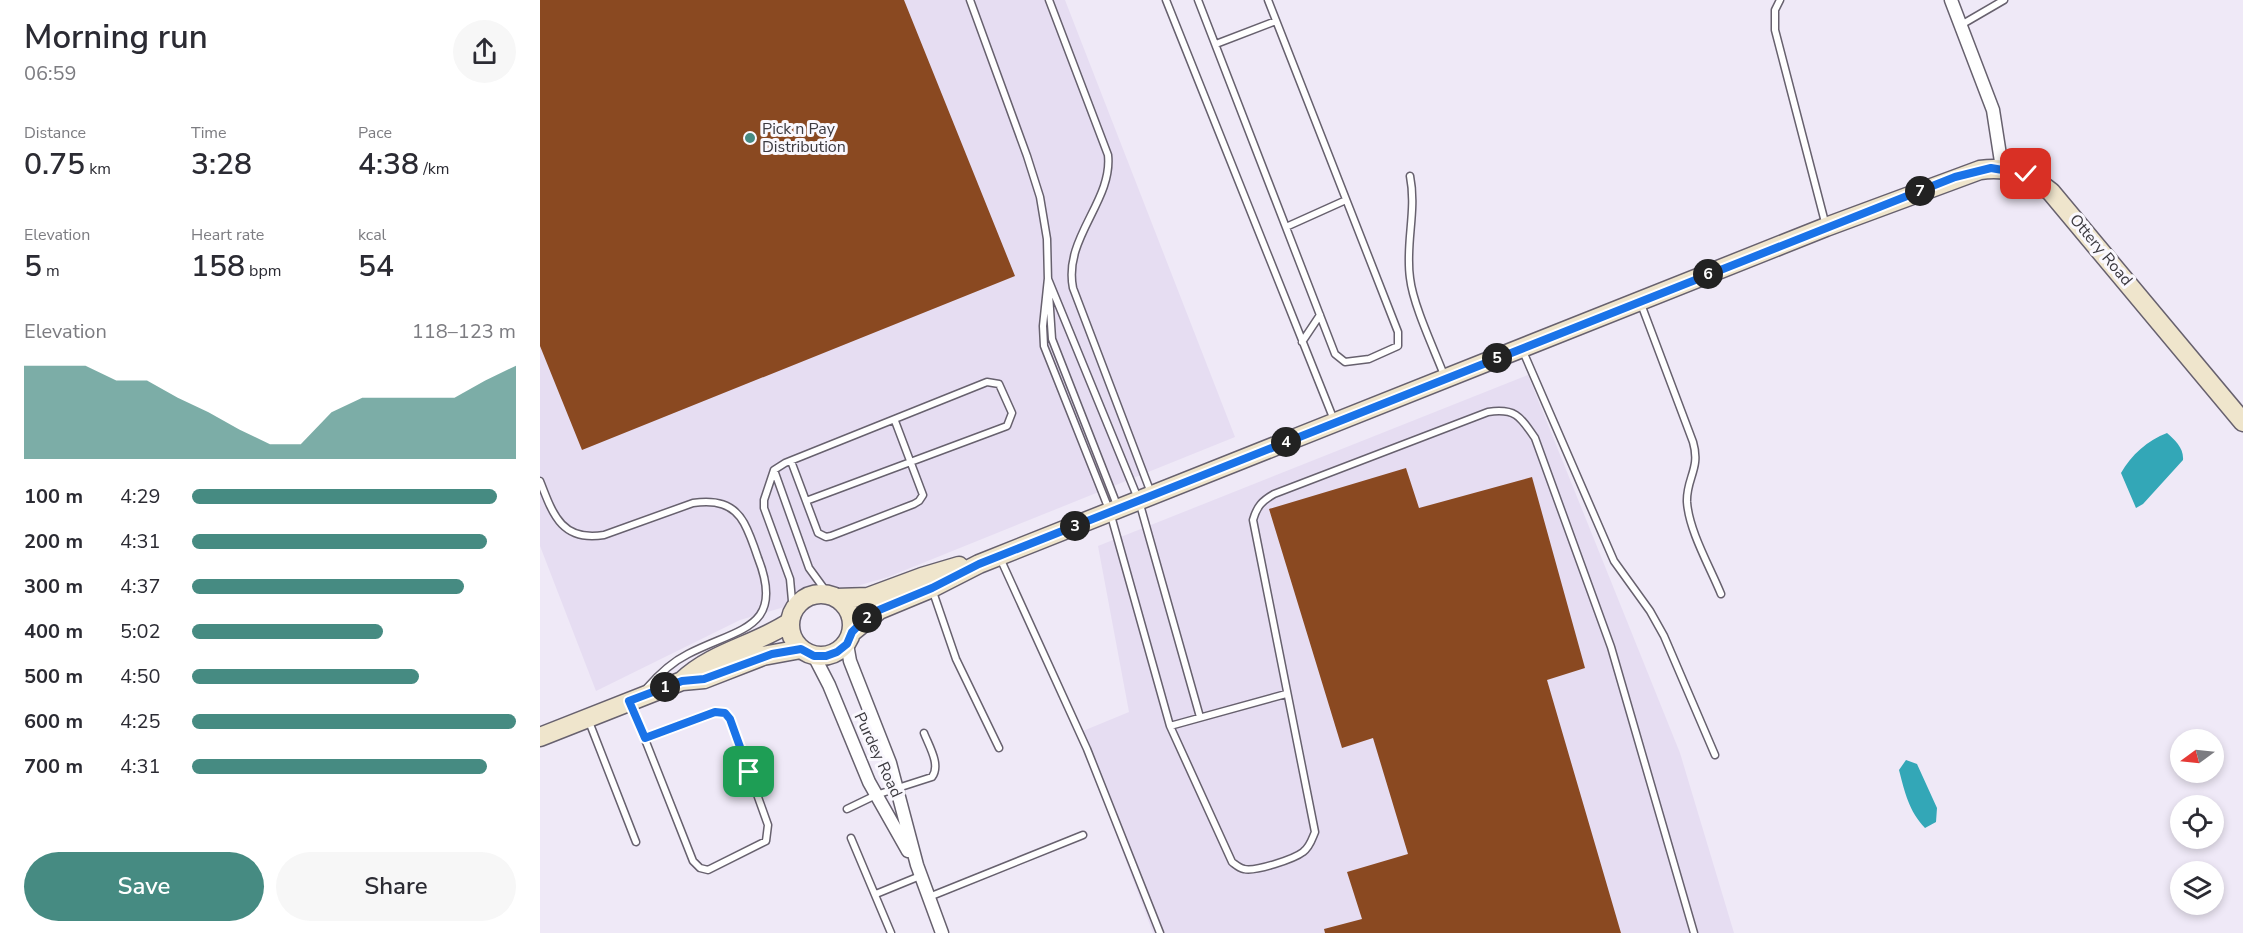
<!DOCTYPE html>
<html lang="en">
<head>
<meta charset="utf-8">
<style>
  :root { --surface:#fff; --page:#f7f7f7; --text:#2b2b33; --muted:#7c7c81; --accent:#468b82 }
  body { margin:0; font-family:"Nunito Sans",sans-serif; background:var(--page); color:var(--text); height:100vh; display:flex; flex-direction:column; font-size:22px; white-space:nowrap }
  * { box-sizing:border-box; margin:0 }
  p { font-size:20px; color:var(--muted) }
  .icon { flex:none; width:33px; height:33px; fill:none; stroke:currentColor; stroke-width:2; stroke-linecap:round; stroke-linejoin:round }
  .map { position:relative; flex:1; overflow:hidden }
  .side { display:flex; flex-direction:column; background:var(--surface); width:540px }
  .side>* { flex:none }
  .needle { width:39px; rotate:255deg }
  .tools { position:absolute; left:1630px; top:729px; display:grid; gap:12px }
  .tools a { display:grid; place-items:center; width:54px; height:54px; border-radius:50%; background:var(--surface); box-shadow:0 3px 9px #0003; font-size:30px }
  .pin { position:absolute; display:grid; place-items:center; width:51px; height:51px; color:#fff; margin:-26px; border-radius:12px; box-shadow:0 3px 9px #0006 }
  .km { position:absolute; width:30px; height:30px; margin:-15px; border-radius:50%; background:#222; color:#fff; font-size:16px; line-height:30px; text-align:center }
  .round { display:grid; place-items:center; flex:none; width:63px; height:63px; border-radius:32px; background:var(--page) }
  .headline { display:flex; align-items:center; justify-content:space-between; height:102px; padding:0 24px }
  h1 { font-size:33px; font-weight:600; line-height:45px }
  .figures { display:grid; grid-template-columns:repeat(3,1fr); gap:9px; height:102px; padding:6px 24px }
  .figures div { display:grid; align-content:center }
  .figures b { font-size:30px; font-weight:600 }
  .figures small { font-size:16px; font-weight:400 }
  .figures p { font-size:16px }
  .chart { height:168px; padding:12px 24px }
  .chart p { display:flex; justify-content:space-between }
  .chart svg { width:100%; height:108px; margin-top:6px; fill:var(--accent); opacity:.7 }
  .cta { display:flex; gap:12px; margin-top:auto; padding:12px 24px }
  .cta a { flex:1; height:69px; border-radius:36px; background:var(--accent); color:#fff; font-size:24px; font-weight:600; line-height:69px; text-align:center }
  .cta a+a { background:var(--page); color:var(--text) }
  ul { padding:0 24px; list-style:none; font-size:20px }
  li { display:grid; grid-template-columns:96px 72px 1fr; align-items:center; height:45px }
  li i { height:15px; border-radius:8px; background:var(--accent) }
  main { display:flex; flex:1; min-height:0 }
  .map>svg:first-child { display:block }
  .built { fill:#e6ddf2 }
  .water { fill:#33a7b7 }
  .building { fill:#8a4921 }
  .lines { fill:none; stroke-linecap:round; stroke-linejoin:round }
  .lane-casing { stroke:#67616e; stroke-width:9 }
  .street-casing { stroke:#67616e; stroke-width:15 }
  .secondary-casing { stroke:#67616e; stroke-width:21 }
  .lane { stroke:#fff; stroke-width:6 }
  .street { stroke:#fff; stroke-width:12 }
  .secondary { stroke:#efe5cc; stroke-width:18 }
  .route-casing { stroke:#fff; stroke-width:12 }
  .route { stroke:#1a73e8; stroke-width:8 }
  .poi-dot { fill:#468b82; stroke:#faf8fe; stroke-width:2 }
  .labels { text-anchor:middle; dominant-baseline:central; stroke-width:6; stroke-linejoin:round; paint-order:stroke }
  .poi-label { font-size:16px; fill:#3c3a40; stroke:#faf8fe; text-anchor:start }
  .street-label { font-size:16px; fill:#3c3a40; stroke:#faf8fe }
</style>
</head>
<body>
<main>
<section class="side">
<div class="headline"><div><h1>Morning run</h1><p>06:59</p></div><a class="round"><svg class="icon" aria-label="share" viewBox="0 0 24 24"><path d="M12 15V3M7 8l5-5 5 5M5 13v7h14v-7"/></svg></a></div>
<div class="figures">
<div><p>Distance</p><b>0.75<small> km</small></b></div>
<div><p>Time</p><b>3:28</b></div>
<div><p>Pace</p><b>4:38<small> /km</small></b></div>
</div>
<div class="figures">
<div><p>Elevation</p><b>5<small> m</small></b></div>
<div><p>Heart rate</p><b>158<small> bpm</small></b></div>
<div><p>kcal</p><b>54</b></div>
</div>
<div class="chart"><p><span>Elevation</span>118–123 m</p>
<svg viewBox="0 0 160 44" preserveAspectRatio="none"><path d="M0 44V6L10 6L20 6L30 12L40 12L50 19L60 25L70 32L80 38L90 38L100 25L110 19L120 19L130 19L140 19L150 12L160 6V44z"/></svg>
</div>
<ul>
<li><b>100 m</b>4:29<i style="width:94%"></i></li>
<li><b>200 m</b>4:31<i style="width:91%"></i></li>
<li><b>300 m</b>4:37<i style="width:84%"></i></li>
<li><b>400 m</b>5:02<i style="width:59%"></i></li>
<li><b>500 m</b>4:50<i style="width:70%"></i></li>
<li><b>600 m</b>4:25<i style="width:100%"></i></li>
<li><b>700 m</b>4:31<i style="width:91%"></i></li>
</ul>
<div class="cta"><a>Save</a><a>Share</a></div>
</section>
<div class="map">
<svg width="1703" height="933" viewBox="0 0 1703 933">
  <rect width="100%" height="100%" fill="#efe9f7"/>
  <path class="built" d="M0 0H525L695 437 348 577 200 620 56 691 0 546Z
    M988 375 1140 753 1194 933H613L538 733 589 712 558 546Z"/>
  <path class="water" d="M1627 433C1635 440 1644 448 1643 460L1603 504 1596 508 1581 473C1591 455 1608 440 1627 433Z
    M1366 760 1377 764 1397 808 1396 822 1385 828C1369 811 1365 793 1359 770Z"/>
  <path class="building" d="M0 0H364L475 276 42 450 0 346Z
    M866 468 879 508 992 477 1045 668 1007 680 1081 933H785L784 929 822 919 807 872 868 854 833 738 802 748 729 509Z"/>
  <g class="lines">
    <g class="lane-casing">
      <path id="lane" d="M430 0 487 156 500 197 507 239 508 281
        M509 0 568 155C573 201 523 238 533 288L611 493
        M626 0 794 420
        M658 0 795 354 805 362 829 359 858 346V332L728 0
        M1240 0 1235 10V30L1286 226
        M1421 25 1464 0
        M676 44 736 21
        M870 176C877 211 865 244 870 278 873 305 894 349 904 375
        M746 227 806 200
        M508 278 503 326 504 346 570 512 630 726 692 862C696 865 699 868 704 869 715 872 754 859 763 852 770 847 772 839 775 832L713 520C717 506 722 501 734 494L948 412C975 408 980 416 995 438L1071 647 1154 933
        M508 279 599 501 660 717
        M509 294 512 339 577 505
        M1101 304 1153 442C1161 469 1146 478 1147 502 1149 531 1170 567 1181 594
        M762 342 780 315
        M982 349 1074 561 1110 611 1124 636 1175 755
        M251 461 278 533 286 537 291 536 374 504 379 501 383 495 355 421
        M234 470 269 568 288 594
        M0 481C13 515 22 542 64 535L153 503C175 500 193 503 204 523 210 534 214 546 218 558 246 629 198 628 148 654 132 662 118 675 106 689
        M460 558 547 749 620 933
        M392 589 416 659 459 748
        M253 612 250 579 224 508V500L234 470 245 463 447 382 459 384 472 413 467 426 266 501
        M91 704 153 861 160 868 168 870 226 841 228 825 190 719 185 713 175 712 105 738
        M48 719 96 842
        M630 726 746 694
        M307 809 336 795 392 777C401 765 389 746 384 733
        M311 838 351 933
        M336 894 380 876
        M389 897 543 835"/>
    </g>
    <g class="street-casing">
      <path id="street" d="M1411 0 1453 110 1462 168
        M307 644 310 661 350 763 377 865 402 933
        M274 656 289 685 329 782 368 851"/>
    </g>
    <g class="secondary-casing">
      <path id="secondary" d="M250 625a31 31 0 1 1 62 0a31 31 0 1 1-62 0Z
        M296 598 328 597 382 577 419 566
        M312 632 339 610 392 588 439 564 1286 227 1440 170C1469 166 1488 174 1511 192L1703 422
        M142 681C172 652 216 645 250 622
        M0 737 142 681 164 679 223 656 261 649"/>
    </g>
    <use href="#lane" class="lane"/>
    <use href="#street" class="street"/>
    <use href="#secondary" class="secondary"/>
  </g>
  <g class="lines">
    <g class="route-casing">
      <path id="route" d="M209 772 190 719 185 713 175 712 105 738 89 701 142 681 164 679 232 654 261 649 274 656H286L297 652 307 644 312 632 321 623 339 610 392 588 439 564 1415 177 1451 168 1486 174"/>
    </g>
    <use href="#route" class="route"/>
  </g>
  <circle class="poi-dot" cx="210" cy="138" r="6"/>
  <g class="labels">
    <g class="poi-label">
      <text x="222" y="129">Pick n Pay<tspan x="222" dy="18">Distribution</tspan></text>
    </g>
    <g class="street-label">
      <text transform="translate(1561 250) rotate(50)">Ottery Road</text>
      <text transform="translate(338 755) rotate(65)">Purdey Road</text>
    </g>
  </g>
</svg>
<div class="tools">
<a><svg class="needle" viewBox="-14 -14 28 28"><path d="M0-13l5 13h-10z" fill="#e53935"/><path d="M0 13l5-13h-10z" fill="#7c7c81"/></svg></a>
<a><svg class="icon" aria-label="locate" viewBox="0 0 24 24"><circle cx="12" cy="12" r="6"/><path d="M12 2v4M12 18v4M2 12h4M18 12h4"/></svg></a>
<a><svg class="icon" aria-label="layers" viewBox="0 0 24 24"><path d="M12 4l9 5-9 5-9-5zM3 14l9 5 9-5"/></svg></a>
</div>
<div class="pin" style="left:209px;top:772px;background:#1e9e55"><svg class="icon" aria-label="arrive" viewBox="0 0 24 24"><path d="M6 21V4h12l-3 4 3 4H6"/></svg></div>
<div class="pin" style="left:1486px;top:174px;background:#d93025"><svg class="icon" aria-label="check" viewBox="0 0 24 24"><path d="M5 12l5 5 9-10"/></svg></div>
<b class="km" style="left:125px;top:687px">1</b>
<b class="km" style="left:327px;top:618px">2</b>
<b class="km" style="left:535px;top:526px">3</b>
<b class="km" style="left:746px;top:442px">4</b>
<b class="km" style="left:957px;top:358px">5</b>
<b class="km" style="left:1168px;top:274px">6</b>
<b class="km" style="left:1380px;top:191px">7</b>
</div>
</main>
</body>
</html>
